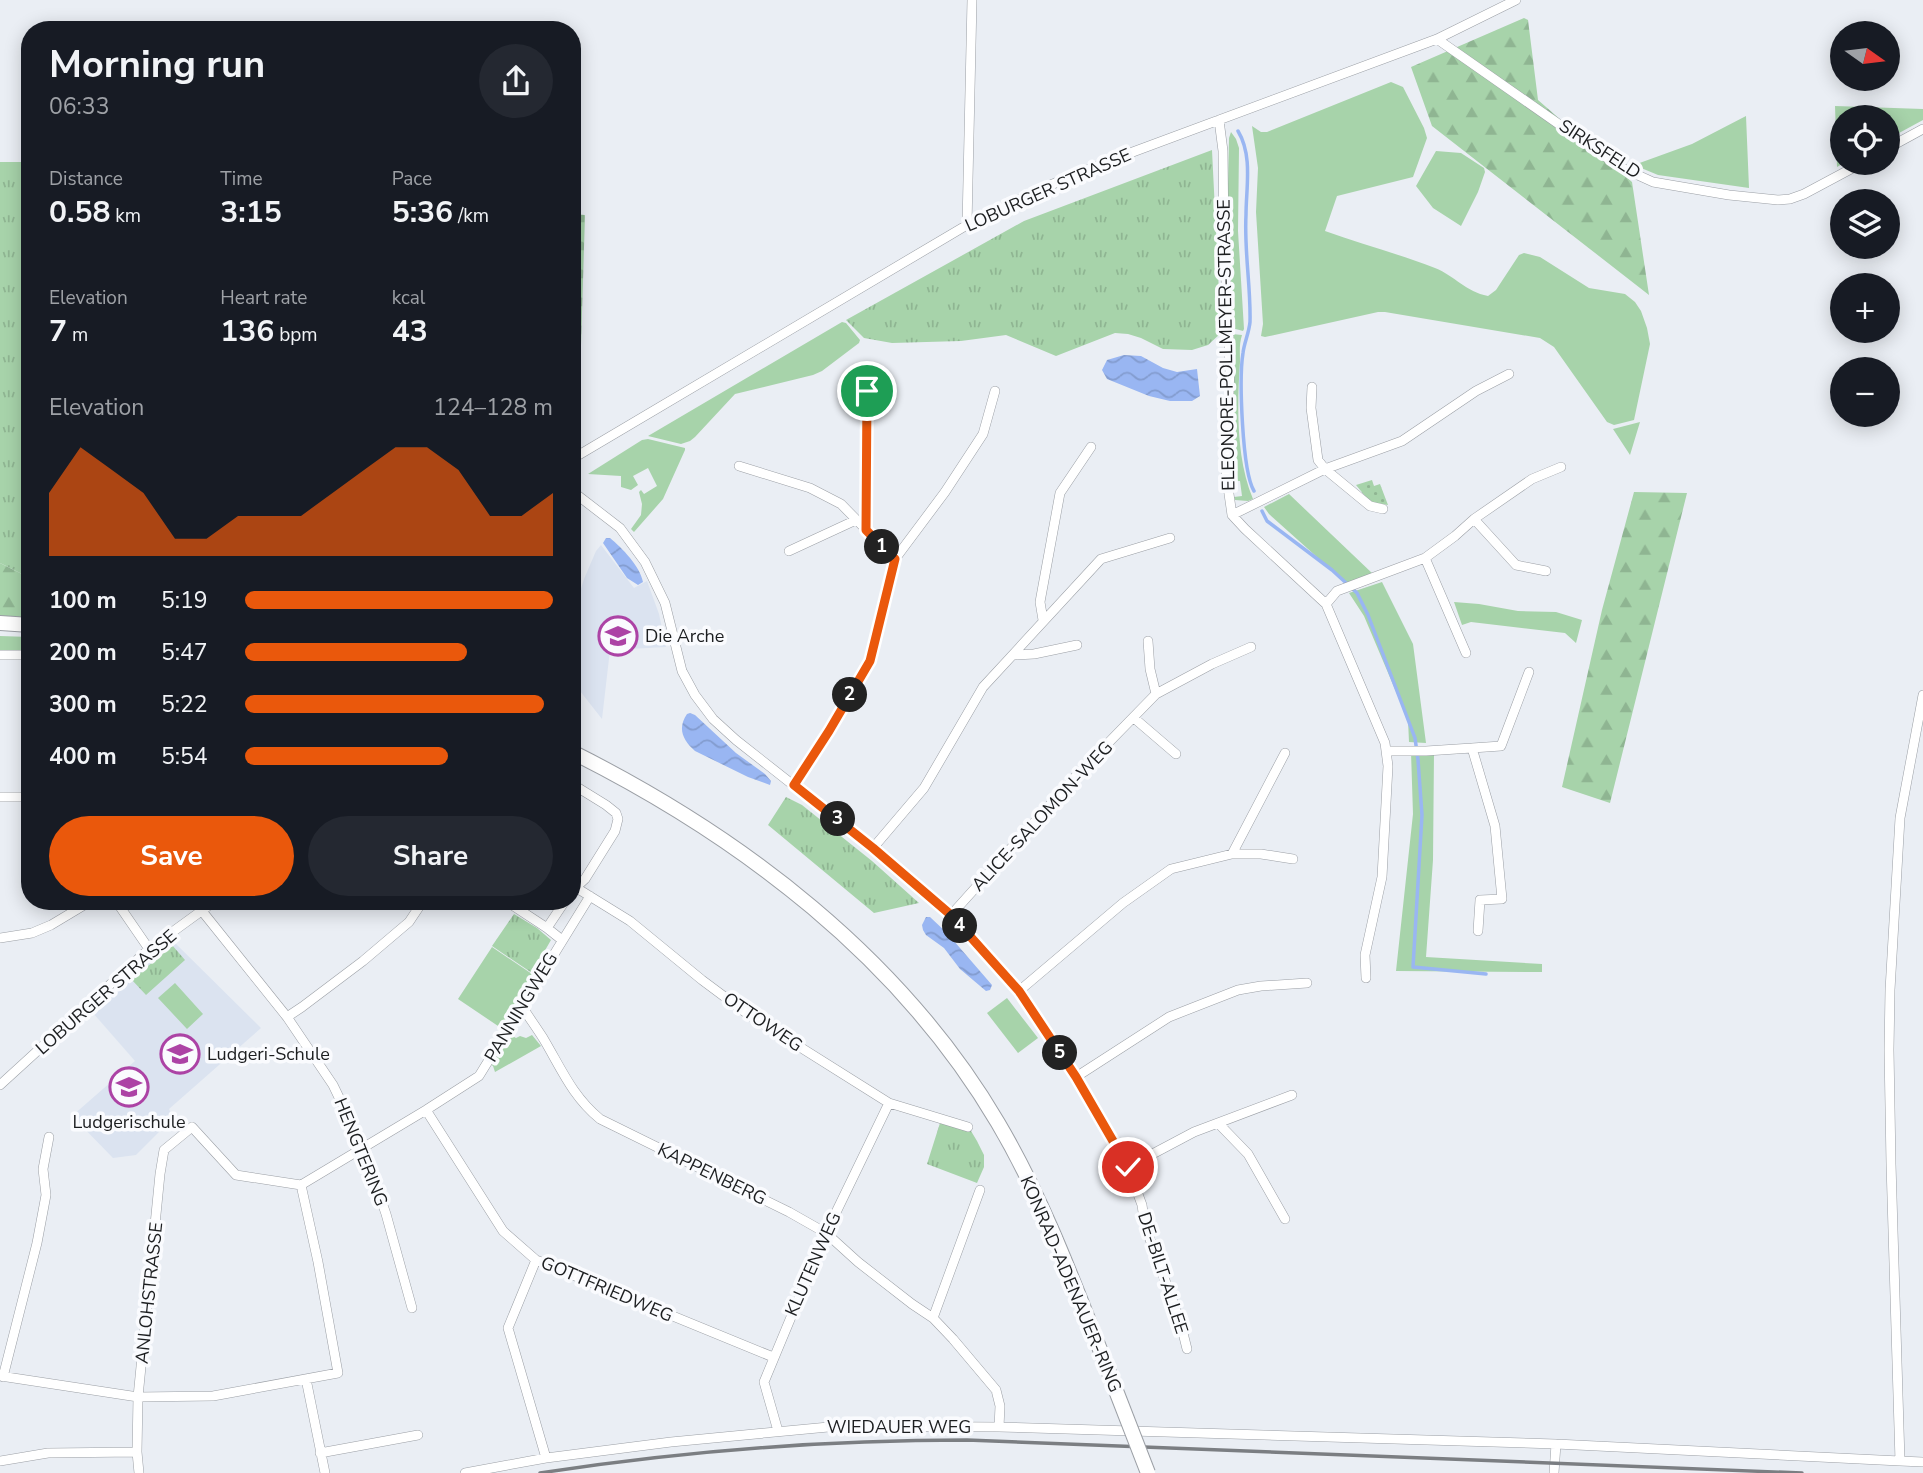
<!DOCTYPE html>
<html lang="en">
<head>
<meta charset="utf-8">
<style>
  :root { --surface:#171b24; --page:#242831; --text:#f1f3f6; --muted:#9ea1a6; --accent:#ea580c }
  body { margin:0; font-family:"Nunito Sans",sans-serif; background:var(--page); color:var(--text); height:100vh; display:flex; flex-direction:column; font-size:26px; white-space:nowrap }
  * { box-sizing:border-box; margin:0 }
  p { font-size:23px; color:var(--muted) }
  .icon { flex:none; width:38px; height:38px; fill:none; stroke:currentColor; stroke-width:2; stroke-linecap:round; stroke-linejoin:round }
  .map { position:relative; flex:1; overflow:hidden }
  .drawer { position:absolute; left:21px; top:21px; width:560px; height:889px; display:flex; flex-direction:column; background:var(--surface); border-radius:28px; box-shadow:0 4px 18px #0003 }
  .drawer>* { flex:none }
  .needle { width:46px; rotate:104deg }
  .controls { position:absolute; left:1830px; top:21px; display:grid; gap:14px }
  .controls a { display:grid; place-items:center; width:70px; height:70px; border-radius:50%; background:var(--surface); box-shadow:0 4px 18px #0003; font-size:35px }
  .pin { position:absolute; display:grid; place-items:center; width:60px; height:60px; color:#fff; margin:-30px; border:4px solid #fff; border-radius:50%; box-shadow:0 2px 7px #0007 }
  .km { position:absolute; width:35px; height:35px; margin:-18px; border-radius:50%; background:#222; color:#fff; font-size:19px; line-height:35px; text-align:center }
  .round { display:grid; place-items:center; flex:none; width:74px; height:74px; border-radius:37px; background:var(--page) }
  .head { display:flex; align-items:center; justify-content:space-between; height:119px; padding:0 28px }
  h1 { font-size:38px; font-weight:700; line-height:52px }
  .stats { display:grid; grid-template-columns:repeat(3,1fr); gap:10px; height:119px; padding:7px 28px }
  .stats div { display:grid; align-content:center }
  .stats b { font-size:30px; font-weight:700 }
  .stats small { font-size:19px; font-weight:400 }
  .stats p { font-size:19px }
  .chart { height:196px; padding:14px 28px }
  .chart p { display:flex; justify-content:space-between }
  .chart svg { width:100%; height:126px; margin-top:7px; fill:var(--accent); opacity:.7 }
  .primary-button { display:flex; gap:14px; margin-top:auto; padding:14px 28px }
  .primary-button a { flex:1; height:80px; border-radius:42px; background:var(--accent); color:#fff; font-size:28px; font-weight:700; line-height:80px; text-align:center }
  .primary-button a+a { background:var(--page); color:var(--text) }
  ul { padding:0 28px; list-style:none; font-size:23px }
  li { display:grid; grid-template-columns:112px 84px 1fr; align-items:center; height:52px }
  li i { height:18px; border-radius:9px; background:var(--accent) }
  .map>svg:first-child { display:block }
  .built { fill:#dbe3f0 }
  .grass { fill:#a7d3aa }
  .forest { fill:url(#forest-firs) }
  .cemetery { fill:url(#cemetery-stones) }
  .park { fill:url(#park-tufts) }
  .garden { fill:url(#garden-dots) }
  .water { fill:url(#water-waves) }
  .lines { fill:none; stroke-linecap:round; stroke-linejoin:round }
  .stream { stroke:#99b6f2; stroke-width:3.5 }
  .street-casing { stroke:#9b9fa5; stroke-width:10 }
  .primary-casing { stroke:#9b9fa5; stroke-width:16 }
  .street { stroke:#fff; stroke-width:9 }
  .primary { stroke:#fff; stroke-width:14 }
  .rail { stroke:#7b7e82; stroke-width:3.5 }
  .primary-bridge-casing { stroke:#9b9fa5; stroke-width:16; stroke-linecap:butt }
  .primary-bridge { stroke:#fff; stroke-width:14 }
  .route-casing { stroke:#fff; stroke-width:14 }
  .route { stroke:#ea580c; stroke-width:9 }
  .labels { text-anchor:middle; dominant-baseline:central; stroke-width:7; stroke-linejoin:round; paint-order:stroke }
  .street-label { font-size:18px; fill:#1c1e20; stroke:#fafbfe }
  .poi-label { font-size:18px; fill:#1c1e20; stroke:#fafbfe; text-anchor:start }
</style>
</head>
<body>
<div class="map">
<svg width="1923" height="1473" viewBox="0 0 1923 1473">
  <defs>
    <pattern id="forest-firs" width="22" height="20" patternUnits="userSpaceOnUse" patternTransform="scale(1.75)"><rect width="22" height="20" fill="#a7d3aa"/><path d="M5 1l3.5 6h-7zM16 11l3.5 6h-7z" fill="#8fb592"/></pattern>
    <pattern id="cemetery-stones" width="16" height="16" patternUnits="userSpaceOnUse" patternTransform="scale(1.75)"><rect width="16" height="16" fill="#a7d3aa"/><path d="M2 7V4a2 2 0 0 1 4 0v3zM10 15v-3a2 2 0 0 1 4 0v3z" fill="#8fb592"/></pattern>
    <pattern id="park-tufts" width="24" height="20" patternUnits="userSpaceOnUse" patternTransform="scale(1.75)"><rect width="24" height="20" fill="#a7d3aa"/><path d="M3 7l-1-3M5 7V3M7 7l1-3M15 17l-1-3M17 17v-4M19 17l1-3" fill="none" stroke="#8fb592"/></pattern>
    <pattern id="garden-dots" width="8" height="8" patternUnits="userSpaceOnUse" patternTransform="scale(1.75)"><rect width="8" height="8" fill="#a7d3aa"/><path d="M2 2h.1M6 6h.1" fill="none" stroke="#8fb592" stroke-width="1.8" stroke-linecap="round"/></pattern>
    <pattern id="water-waves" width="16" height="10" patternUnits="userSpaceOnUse" patternTransform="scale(1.75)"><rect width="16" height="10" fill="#99b6f2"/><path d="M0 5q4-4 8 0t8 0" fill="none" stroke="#839ccf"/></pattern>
  </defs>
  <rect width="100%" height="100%" fill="#eaeef4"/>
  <path class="built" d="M601 545 634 588 647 581 659 614 666 647 610 650 602 719 580 691 572 669V625L576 605 584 579 596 551Z
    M173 941 261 1028 169 1109 173 1118 136 1155 113 1158 72 1116 135 1061 93 1013Z"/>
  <path class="grass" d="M1391 82 1403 87 1424 128 1427 138 1413 177 1337 196 1325 231C1361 244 1399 254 1435 268 1455 276 1466 292 1488 296L1496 290 1519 255 1524 253 1540 257 1589 288 1625 294 1635 302 1641 311 1647 328 1650 344 1634 420 1614 425 1607 422 1554 347 1540 338 1385 312H1378L1265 337 1261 336 1263 324 1256 212 1258 168 1252 126 1261 132H1267Z
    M1835 106 1923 109V120L1888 139V117H1843V163H1844L1837 167Z
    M1746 116 1749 188 1658 175 1634 165 1692 144Z
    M1231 132 1236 139 1239 148 1238 231 1244 329 1243 331 1232 328 1227 230 1229 138Z
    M1436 151 1461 153 1484 168 1485 172 1478 192 1461 226 1433 208 1416 186Z
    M842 322 846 323 860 340 859 343 822 371 813 375 735 394 695 437 690 441 681 444 648 436Z
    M1232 334 1242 335C1239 345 1240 352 1240 362 1237 406 1236 458 1253 499L1248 501 1235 500 1234 497 1242 496 1240 481H1232V476L1235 475 1230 433Z
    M1640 422 1630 455 1613 429Z
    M648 439 685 448V450L663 499 634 532 631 529 641 515 642 504 639 492 641 490 644 494 657 486 648 468 633 476 638 485 631 490 621 487V476L588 474 642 440Z
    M1289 494 1373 574 1346 583 1269 514 1264 507Z
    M1382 582 1413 644 1426 743 1409 742 1408 720 1364 616 1349 593Z
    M1454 602 1479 604 1518 611 1556 612 1582 620 1576 643 1565 633 1471 622 1462 625Z
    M0 636 30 637V650H0Z
    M1411 752 1434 753 1433 860 1426 957 1542 964V972L1396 971 1413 814Z
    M492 947 532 974 501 1028 458 999Z
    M175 983 203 1014 187 1029 158 998Z
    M1007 998 1038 1038 1018 1053 987 1013Z
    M509 1034 516 1038 520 1036 526 1038 532 1035 541 1046 495 1072 493 1066 490 1064Z"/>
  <path class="forest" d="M1524 18 1528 20 1538 100 1632 182 1649 295 1432 126 1411 67Z
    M1634 492 1687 493 1610 803 1562 787 1602 610Z
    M0 563 30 578V618L0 616Z"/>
  <path class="cemetery" d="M572 214 585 215 579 411 572 416Z"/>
  <path class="park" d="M1212 150 1221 333 1208 345 1192 350 1163 349 1141 338 1128 334 1115 333 1056 356 1006 335 961 341 892 343 864 338 846 320 1024 221Z
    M0 162H30V578L0 563Z
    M786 797 802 805 872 861 919 903 874 913 768 825Z
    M514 914 537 928 551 940 532 973 492 946Z
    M172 945 185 960 146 995 132 980Z
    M940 1123 971 1131 977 1141 984 1155V1167L977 1183 927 1164Z"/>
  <path class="garden" d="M1372 480 1374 486 1380 484 1388 505 1370 502 1356 485Z"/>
  <path class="water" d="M1124 355 1141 356 1163 368 1177 372 1197 369 1200 396 1192 401H1170L1149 396 1107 379 1102 370 1107 360Z
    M606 538H610C622 548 640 566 643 582L638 585 627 578 603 543Z
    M690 713 695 715 736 753 765 774 771 781 770 785 748 777 695 751C683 740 677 729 687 714Z
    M926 917H930L947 933 992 985 990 990 986 991 960 969 944 948 926 935 923 930 922 925Z"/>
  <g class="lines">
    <path class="stream" d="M1238 131C1253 156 1246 188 1246 215 1244 251 1251 287 1250 322 1249 333 1244 343 1243 353 1239 378 1242 471 1254 491
      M1262 511 1267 521 1332 570 1357 593 1368 615 1415 738 1418 760 1422 815 1413 967 1486 974"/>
    <g class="street-casing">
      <path id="street" d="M1437 39 1620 167 1653 182 1729 195 1778 200 1790 199 1804 194 1862 163
        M1219 120 1223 151 1224 240 1230 367 1226 473 1232 515 1245 529 1326 604 1385 743 1388 766 1382 877 1365 955 1366 978
        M1888 148 1923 129
        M967 225 972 0
        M1312 387 1311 408 1318 460 1325 469 1370 506 1383 509
        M572 459 967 225 1043 188 1122 156 1437 39 1516 0
        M739 466 810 488 841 504 895 559
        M572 491 620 528 645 562 665 603 682 671 695 695 713 719 736 740 873 848 913 881 951 915 1019 991 1076 1077 1128 1167 1142 1205 1145 1226 1180 1321 1187 1349
        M1232 515 1325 469 1402 441 1476 391 1509 374
        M1474 519 1516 565 1546 571
        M866 530 867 392
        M789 551 856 520
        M1425 558 1466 653
        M1326 604 1337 591 1425 558 1455 536 1474 519 1532 479 1561 467
        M1043 620 1040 602 1060 493 1091 447
        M1148 641 1150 669 1156 694
        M0 655H30
        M1014 655 1034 654 1077 645
        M1134 718 1176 754
        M1472 748 1501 746 1529 672
        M1386 751H1426L1472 748 1495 826 1502 899 1480 900 1478 931
        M572 784 606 805 616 813 618 819 615 831 585 879 573 890
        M794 785 829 731 870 661 895 559 945 492 983 434 995 391
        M0 797H30
        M873 848 924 788 983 687 1101 559 1170 538
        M1232 854 1285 753
        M575 887 630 921 702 980 749 1015 889 1103 968 1127
        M116 901 149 949
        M506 901 547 928
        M202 911 287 1017 333 1085 363 1147 386 1214 412 1308
        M951 915 1075 777 1156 694 1212 664 1251 647
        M0 938 32 933 51 925 91 901
        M562 940 547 928 565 901
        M1019 991 1123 903 1171 869 1232 854H1261L1293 859
        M521 1005C528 1016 536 1027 543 1038 561 1068 572 1096 600 1119L789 1212 826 1233 858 1262 912 1304 933 1318 953 1339 996 1390 1000 1406 999 1427
        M287 1017 302 1007 363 961 409 922 423 901
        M1076 1077 1169 1017 1238 990 1261 986 1307 983
        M0 1085 149 949 215 901
        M426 1110 503 1231 536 1260 773 1357
        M1218 1123 1248 1154 1285 1219
        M1128 1167 1194 1132 1292 1095
        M301 1185 426 1110 479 1076 590 896
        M536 1260 508 1328 546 1458
        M933 1318 980 1190
        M0 1376 138 1397 213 1396 338 1373 318 1262 301 1185
        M3 1377 37 1243 46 1195 43 1169 49 1137
        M306 1379 325 1473
        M778 1431 764 1382 826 1233 889 1103
        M320 1453 418 1435
        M0 1461 48 1453 137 1452
        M1900 1461 1923 1462
        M139 1473 137 1452 138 1397 160 1174 164 1150 192 1127 236 1175 301 1185
        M465 1473 546 1458 671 1442 839 1426 999 1427 1556 1444 1900 1461 1891 1164 1889 1050 1890 990 1900 818 1923 695
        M1554 1473 1556 1444"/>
    </g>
    <g class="primary-casing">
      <path id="primary" d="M0 623 30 625
        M572 752C742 837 901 958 998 1123 1044 1201 1075 1286 1108 1370"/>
    </g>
    <use href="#street" class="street"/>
    <use href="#primary" class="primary"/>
    <path class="rail" d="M540 1473C683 1451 823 1440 967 1440L1802 1473"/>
    <g class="primary-bridge-casing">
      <path id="primary-bridge" d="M1108 1370 1148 1473"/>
    </g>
    <use href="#primary-bridge" class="primary-bridge"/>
  </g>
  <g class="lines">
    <g class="route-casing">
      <path id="route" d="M867 391 866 530 895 559 870 661 829 731 794 785 873 848 951 915 1019 991 1076 1077 1128 1167"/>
    </g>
    <use href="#route" class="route"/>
  </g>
  <defs>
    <g id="school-ring" transform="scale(2.0125)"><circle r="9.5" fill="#fafbfe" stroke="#ac43a5" stroke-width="1.5"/><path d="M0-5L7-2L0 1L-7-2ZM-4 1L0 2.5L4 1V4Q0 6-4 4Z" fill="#ac43a5"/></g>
  </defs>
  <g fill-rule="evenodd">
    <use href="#school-ring" x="618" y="636"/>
    <use href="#school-ring" x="180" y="1054"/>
    <use href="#school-ring" x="129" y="1087"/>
  </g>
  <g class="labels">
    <g class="street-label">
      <text transform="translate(1600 149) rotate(33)">SIRKSFELD</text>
      <text transform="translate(1048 190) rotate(-24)">LOBURGER STRASSE</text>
      <text transform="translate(1226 345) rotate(-91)">ELEONORE-POLLMEYER-STRASSE</text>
      <text transform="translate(1042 816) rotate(-47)">ALICE-SALOMON-WEG</text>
      <text transform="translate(106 992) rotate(-41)">LOBURGER STRASSE</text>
      <text transform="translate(521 1007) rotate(-59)">PANNINGWEG</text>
      <text transform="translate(763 1022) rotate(34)">OTTOWEG</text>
      <text transform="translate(361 1152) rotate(68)">HENGTERING</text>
      <text transform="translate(712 1174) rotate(26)">KAPPENBERG</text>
      <text transform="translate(813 1264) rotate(-66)">KLUTENWEG</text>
      <text transform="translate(1163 1273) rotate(72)">DE-BILT-ALLEE</text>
      <text transform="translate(1071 1284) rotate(67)">KONRAD-ADENAUER-RING</text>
      <text transform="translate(607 1289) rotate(23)">GOTTFRIEDWEG</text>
      <text transform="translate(149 1293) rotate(-84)">ANLOHSTRASSE</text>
      <text x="899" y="1427">WIEDAUER WEG</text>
    </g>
    <g class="poi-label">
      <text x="645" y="636">Die Arche</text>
      <text x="207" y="1054">Ludgeri-Schule</text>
      <text x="129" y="1122" text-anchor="middle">Ludgerischule</text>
    </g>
  </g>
</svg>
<div class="controls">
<a><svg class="needle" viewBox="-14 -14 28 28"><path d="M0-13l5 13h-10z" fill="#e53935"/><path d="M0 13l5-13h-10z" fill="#9ea1a6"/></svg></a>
<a><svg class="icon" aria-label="locate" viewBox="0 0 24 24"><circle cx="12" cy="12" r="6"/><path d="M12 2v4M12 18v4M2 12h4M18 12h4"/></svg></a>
<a><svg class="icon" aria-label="layers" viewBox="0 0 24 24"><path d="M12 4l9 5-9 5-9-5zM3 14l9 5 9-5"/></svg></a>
<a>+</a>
<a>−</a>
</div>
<div class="pin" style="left:867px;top:391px;background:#1e9e55"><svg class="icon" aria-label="arrive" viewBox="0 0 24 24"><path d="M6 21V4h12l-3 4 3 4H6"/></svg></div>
<div class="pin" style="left:1128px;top:1167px;background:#d93025"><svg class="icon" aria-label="check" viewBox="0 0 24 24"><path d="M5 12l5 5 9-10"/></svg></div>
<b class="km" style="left:882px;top:547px">1</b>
<b class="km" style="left:850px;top:695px">2</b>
<b class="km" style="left:838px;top:819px">3</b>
<b class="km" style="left:960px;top:926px">4</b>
<b class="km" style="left:1060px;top:1053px">5</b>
<section class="drawer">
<div class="head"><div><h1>Morning run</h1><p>06:33</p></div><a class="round"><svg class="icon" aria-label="share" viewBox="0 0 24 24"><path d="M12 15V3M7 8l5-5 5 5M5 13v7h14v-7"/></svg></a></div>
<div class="stats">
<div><p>Distance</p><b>0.58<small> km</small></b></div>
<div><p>Time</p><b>3:15</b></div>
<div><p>Pace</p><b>5:36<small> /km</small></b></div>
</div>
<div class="stats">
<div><p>Elevation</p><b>7<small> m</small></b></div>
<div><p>Heart rate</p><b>136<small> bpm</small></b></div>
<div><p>kcal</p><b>43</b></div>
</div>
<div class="chart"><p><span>Elevation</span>124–128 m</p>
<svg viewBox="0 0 160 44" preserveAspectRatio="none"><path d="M0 44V22L10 6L20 14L30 22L40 38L50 38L60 30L70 30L80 30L90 22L100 14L110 6L120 6L130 14L140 30L150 30L160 22V44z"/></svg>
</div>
<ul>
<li><b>100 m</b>5:19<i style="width:100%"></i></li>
<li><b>200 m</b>5:47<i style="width:72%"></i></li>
<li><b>300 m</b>5:22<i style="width:97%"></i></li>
<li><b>400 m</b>5:54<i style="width:66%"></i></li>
</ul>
<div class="primary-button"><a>Save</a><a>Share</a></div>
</section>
</div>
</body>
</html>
